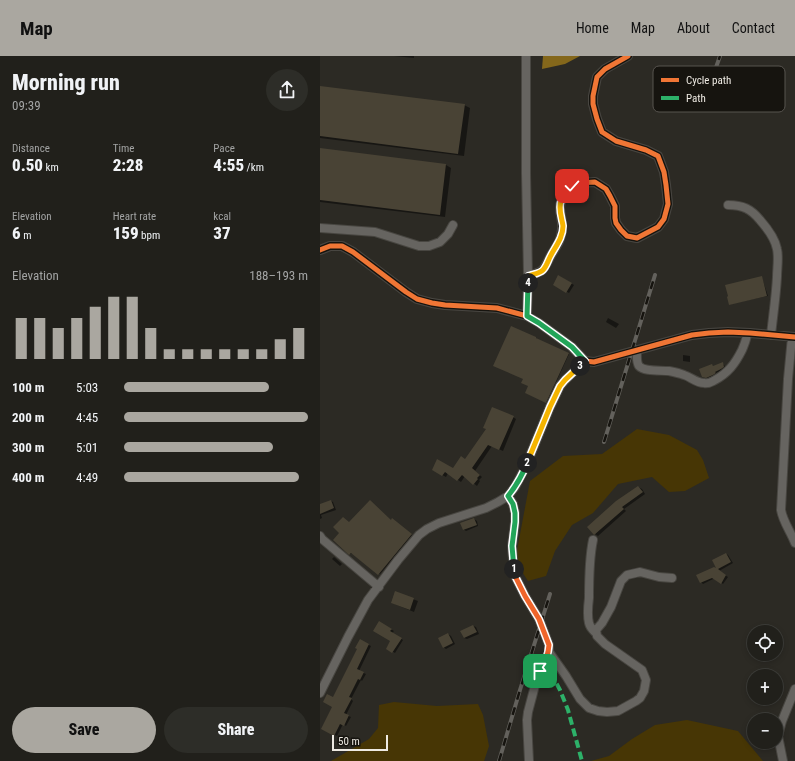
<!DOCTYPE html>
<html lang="en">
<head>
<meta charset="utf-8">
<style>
  :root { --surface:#21201b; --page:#2d2d28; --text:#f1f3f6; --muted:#a2a3a3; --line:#3e3e3a; --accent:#aaa7a0 }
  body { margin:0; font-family:"Roboto Condensed",sans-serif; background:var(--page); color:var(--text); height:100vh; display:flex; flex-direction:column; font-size:15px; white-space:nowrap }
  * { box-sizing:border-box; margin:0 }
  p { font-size:13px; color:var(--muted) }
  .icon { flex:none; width:22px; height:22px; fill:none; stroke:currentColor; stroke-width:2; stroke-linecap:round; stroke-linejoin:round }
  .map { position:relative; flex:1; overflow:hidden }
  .details { display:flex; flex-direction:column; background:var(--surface); width:320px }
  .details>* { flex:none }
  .buttons { position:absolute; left:427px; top:569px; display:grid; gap:8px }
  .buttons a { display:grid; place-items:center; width:36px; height:36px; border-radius:50%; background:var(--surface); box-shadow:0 2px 6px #0003,0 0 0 1px var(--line); font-size:20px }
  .scale { position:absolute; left:12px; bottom:10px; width:56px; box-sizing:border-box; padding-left:4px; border:2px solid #eeeae3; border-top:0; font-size:11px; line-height:14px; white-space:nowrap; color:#eeeae3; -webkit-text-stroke:3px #16140f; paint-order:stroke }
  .pin { position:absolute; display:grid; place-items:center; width:34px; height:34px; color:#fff; margin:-17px; border-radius:8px; box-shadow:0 2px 6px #0006 }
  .km { position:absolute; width:20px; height:20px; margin:-10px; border-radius:50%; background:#222; color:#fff; font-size:11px; line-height:20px; text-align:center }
  .round { display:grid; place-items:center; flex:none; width:42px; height:42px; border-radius:21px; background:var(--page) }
  .head { display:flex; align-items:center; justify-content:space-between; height:68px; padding:0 12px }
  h1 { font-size:22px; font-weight:800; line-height:30px }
  .stats { display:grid; grid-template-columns:repeat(3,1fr); gap:6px; height:68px; padding:4px 12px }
  .stats div { display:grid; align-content:center }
  .stats b { font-size:17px; font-weight:800 }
  .stats small { font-size:11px; font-weight:400 }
  .stats p { font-size:11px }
  .chart { height:112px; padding:8px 12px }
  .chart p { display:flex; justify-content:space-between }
  .chart svg { width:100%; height:72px; margin-top:4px; stroke:var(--accent); stroke-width:6 }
  .action { display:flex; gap:8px; margin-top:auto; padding:8px 12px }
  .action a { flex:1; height:46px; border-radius:24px; background:var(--accent); color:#111; font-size:16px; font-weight:800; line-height:46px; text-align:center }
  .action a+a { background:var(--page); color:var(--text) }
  ul { padding:0 12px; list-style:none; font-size:13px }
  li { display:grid; grid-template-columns:64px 48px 1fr; align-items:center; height:30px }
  li i { height:10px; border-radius:5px; background:var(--accent) }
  header { display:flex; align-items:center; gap:24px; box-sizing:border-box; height:56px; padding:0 20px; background:var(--accent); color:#111 }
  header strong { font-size:19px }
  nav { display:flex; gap:22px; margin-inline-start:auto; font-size:14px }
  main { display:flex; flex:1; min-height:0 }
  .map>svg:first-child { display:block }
  .green { fill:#473605 }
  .water { fill:#84671b }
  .shadow { fill:#0007 }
  .building { fill:#494335 }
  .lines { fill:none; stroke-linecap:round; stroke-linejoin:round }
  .minor-casing { stroke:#484641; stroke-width:10 }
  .minor { stroke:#666460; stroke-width:8 }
  .rail-casing { stroke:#63615c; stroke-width:4 }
  .rail { stroke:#16140f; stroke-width:2.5; stroke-dasharray:8; stroke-linecap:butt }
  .quiet { stroke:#2db169; stroke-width:4; stroke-dasharray:8 4; stroke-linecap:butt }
  .cycleway-casing { stroke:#16140f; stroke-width:8 }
  .cycleway { stroke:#f07635; stroke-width:5 }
  .split-1-casing { stroke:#fff; stroke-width:8 }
  .split-2-casing { stroke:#fff; stroke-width:8 }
  .split-3-casing { stroke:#fff; stroke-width:8 }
  .split-4-casing { stroke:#fff; stroke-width:8 }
  .split-5-casing { stroke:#fff; stroke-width:8 }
  .split-1 { stroke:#f0652b; stroke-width:5 }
  .split-2 { stroke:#22a559; stroke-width:5 }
  .split-3 { stroke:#f5b400; stroke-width:5 }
  .split-4 { stroke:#22a559; stroke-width:5 }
  .split-5 { stroke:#f5b400; stroke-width:5 }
  .key { fill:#16140f; stroke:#57544f; stroke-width:1 }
  .key-label { font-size:11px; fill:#eeeae3 }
</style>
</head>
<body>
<header>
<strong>Map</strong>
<nav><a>Home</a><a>Map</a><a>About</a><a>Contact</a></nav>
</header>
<main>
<section class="details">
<div class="head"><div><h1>Morning run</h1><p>09:39</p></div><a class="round"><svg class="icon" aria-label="share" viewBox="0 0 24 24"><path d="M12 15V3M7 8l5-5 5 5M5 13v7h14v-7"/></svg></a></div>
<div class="stats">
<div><p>Distance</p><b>0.50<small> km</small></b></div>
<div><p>Time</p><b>2:28</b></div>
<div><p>Pace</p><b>4:55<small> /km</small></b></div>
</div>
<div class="stats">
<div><p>Elevation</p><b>6<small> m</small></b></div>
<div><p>Heart rate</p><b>159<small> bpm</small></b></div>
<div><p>kcal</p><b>37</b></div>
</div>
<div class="chart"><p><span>Elevation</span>188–193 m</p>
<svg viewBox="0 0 160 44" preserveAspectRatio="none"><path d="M5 44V19M15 44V19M25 44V25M35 44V19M45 44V12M55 44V6M65 44V6M75 44V25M85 44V38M95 44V38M105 44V38M115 44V38M125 44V38M135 44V38M145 44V32M155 44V25"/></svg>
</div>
<ul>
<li><b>100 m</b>5:03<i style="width:79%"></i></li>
<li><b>200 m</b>4:45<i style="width:100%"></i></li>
<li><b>300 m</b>5:01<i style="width:81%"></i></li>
<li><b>400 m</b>4:49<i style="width:95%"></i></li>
</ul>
<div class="action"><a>Save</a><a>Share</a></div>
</section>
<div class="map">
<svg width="475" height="705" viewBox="0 0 475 705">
  <rect width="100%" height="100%" fill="#2c2a24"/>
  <path class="green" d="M317 373 349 379 377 394 383 404 389 422 365 435 349 436 332 421 298 428 273 457 252 469 235 495 226 520 208 525 195 505 210 425 243 400 282 398Z
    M74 646 117 650 158 648 163 659 169 690 164 705H11L49 683 58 672 59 649Z
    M367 664 418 675 443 705H271L289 700 312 683 335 669Z"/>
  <path class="water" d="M223 0H260L245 8 222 13Z"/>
  <path class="shadow" d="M74 0H94V2Z
    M0 31 144 49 150 52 144 100 0 82Z
    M0 93 126 109 131 112 125 161 0 146Z
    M239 220 254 229 249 237 234 228Z
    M442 222 448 240 410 248Z
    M288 262 299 268 296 272 286 266Z
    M216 282H217L216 284 249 298 227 346 206 337 209 329 204 323Z
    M363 299 370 300V306L363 305Z
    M402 308 404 309 406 312 403 314 396 317 397 318 388 322 383 321 392 309 394 311Z
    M193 361 196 363 183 395 172 390 155 415 162 421 159 424 160 425 157 430 145 420 141 426 128 417 126 421 113 414 134 413 146 404Z
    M318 431 322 433 325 438 304 453 306 455 278 480 275 478Z
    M11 445 13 446 16 454 1 459 2 462 0 463V450Z
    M154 463 157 465 158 470 146 475 143 473Z
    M73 464 92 479 60 518 32 497 31 498H30V467L71 465Z
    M406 498 408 499 413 507 399 515 408 521 403 528 395 522 383 528 381 526 399 515 393 505Z
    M14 501 22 508 20 510 12 503Z
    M76 537 98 545 94 556 72 547Z
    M60 567 74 575 72 577 83 584 75 597 67 592 72 585Z
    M153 570 156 571 159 578 147 583 144 582Z
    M128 578 131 580 135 588 126 593 123 591Z
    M40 585 51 590 39 615 46 618 42 625 41 624 31 643 33 645 26 659 31 661 26 670 23 668 17 680 3 673 14 650V642L38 593Z"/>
  <path class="building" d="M0 30 145 48 138 98 0 80Z
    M0 92 126 108 120 159 0 144Z
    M238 219 252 227 246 237 233 229Z
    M442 220 447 240 409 249 407 241 408 240 405 229Z
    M191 270 216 281V282L249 297 226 347 205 337 208 330 201 327 203 323 173 310Z
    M403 306 404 311 401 313 395 316 396 317 393 319 386 322 382 321 379 313 392 308 393 310Z
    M172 351 194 360 179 394 168 389 152 412 160 419 157 422 158 423 153 429 142 419 137 425 125 416 122 420 112 414 117 403 133 412 141 400 145 403 166 373 163 372Z
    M318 430 323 436 302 451 304 453 274 479 267 471 296 445Z
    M11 444 14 452 0 458V448Z
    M50 444 71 464 72 462 92 478 58 519 31 497 29 499 13 484 19 477 13 471 23 461 29 466Z
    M154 462 157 469 143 474 140 467Z
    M406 497 411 506 398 513 406 519 401 528 392 522 380 527 376 519 394 511 396 512 392 504Z
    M75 535 94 542 90 554 71 547Z
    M59 565 72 573 70 575 82 582 72 597 66 593 70 585 53 575Z
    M153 569 157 576 144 582 140 575Z
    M128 577 133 587 123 592 118 582Z
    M40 583 49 588 37 613 44 616 40 624 38 623 29 641 32 642 24 657 29 659 24 670 20 668 14 680 1 673 12 651 3 646 7 638 13 641 37 593 35 592Z"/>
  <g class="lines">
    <g class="minor-casing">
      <path id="minor" d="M206 0V117L208 220 207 260
        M408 149C423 149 431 153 440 164 447 172 455 182 457 193 459 202 457 212 457 221 456 240 453 260 451 279
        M0 172 55 176 99 190H109L120 186 128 178 133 169
        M0 194 10 190H22L33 196 86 236 97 243 112 247 125 249 177 252 207 260 219 267 252 291 265 305 274 306 372 279 389 277 408 276 430 277 475 281
        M208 220C224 215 223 215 230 201 236 190 241 186 242 173 243 166 240 159 240 152 240 147 241 144 244 140 252 126 260 127 275 126L286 133 290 140 295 150V162L296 167 301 174 307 180 317 182 338 171 344 163 348 148 346 129 344 116 338 100 326 94 296 85 282 76 277 63 273 48V40L277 21 285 13 308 0
        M472 281 468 323 461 454C463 466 471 476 475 487
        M317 294C317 299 316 306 319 310 324 316 341 314 349 315 354 316 359 317 364 319 371 321 376 327 384 327 389 328 391 326 395 324 408 317 415 308 422 294 424 289 427 283 427 277
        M188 440 193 448 195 457V466L192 490 194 518 205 540 219 563 229 589V596L226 603 220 615 217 622 208 656 207 664 209 705
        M0 480 2 483 59 531
        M273 484C269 503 269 523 269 542 268 550 267 559 269 567 270 572 273 574 276 577
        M229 596 246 620 260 643 269 652 278 655 287 656 298 655 316 645 320 642 324 635 326 624 322 614 285 588 277 580 276 574 282 567 291 551 301 525 307 519 320 516 339 521 352 522
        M0 637 28 581 48 544 78 504 99 479 107 473 119 467 166 452 178 446 188 440 195 431 205 412 230 351 240 330 245 324 265 305
        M463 705 458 680 462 665 475 633"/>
    </g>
    <use href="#minor" class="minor"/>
    <g class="rail-casing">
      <path id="rail" d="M388 34 400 0
        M284 386 335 219
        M179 705 200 634 230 538"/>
    </g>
    <use href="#rail" class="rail"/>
    <path class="quiet" d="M231 617 240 634 248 654 262 705"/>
    <g class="cycleway-casing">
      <path id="cycleway" d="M0 194 10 190H22L33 196 86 236 97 243 112 247 125 249 177 252 207 260 219 267 252 291 265 305 274 306 372 279 389 277 408 276 430 277 475 281
        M208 220C224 215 223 215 230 201 236 190 241 186 242 173 243 166 240 159 240 152 240 147 241 144 244 140 252 126 260 127 275 126L286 133 290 140 295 150V162L296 167 301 174 307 180 317 182 338 171 344 163 348 148 346 129 344 116 338 100 326 94 296 85 282 76 277 63 273 48V40L277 21 285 13 308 0"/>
    </g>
    <use href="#cycleway" class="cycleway"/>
  </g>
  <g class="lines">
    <g class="split-1-casing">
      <path id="split-1" d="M194 513V518L205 540 219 563 229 589 228 596 226 603 220 615"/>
    </g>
    <g class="split-2-casing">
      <path id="split-2" d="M194 513 192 490 195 466V457L193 448 188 440C196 430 202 420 207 407"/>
    </g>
    <g class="split-3-casing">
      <path id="split-3" d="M207 407 230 351 240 330 245 324 260 310"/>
    </g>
    <g class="split-4-casing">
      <path id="split-4" d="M208 227 207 260 219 267 252 291 265 305 260 310"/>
    </g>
    <g class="split-5-casing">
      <path id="split-5" d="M208 227V220C213 218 219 218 223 214 226 211 228 205 230 201 235 191 243 182 243 170 242 162 238 153 241 145 243 140 248 135 252 130"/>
    </g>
    <use href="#split-1" class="split-1"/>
    <use href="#split-2" class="split-2"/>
    <use href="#split-3" class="split-3"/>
    <use href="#split-4" class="split-4"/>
    <use href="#split-5" class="split-5"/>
  </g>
  <rect x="333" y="10" width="132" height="46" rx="6" class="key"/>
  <rect x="341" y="22" width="18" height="4" fill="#f07635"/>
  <rect x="341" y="40" width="18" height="4" fill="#2db169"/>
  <g class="key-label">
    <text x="366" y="28">Cycle path</text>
    <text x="366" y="46">Path</text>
  </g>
</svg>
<div class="buttons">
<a><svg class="icon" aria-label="locate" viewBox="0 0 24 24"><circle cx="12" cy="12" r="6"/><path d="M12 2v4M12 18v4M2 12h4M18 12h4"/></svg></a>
<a>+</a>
<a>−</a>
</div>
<div class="scale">50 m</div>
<div class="pin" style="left:220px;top:615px;background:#1e9e55"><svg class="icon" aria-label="arrive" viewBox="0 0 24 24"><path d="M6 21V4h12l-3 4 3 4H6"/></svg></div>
<div class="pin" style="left:252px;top:130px;background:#d93025"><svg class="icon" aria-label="check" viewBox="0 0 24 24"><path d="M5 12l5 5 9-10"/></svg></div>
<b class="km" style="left:194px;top:513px">1</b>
<b class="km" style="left:207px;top:407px">2</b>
<b class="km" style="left:260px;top:310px">3</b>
<b class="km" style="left:208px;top:227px">4</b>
</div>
</main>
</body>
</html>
